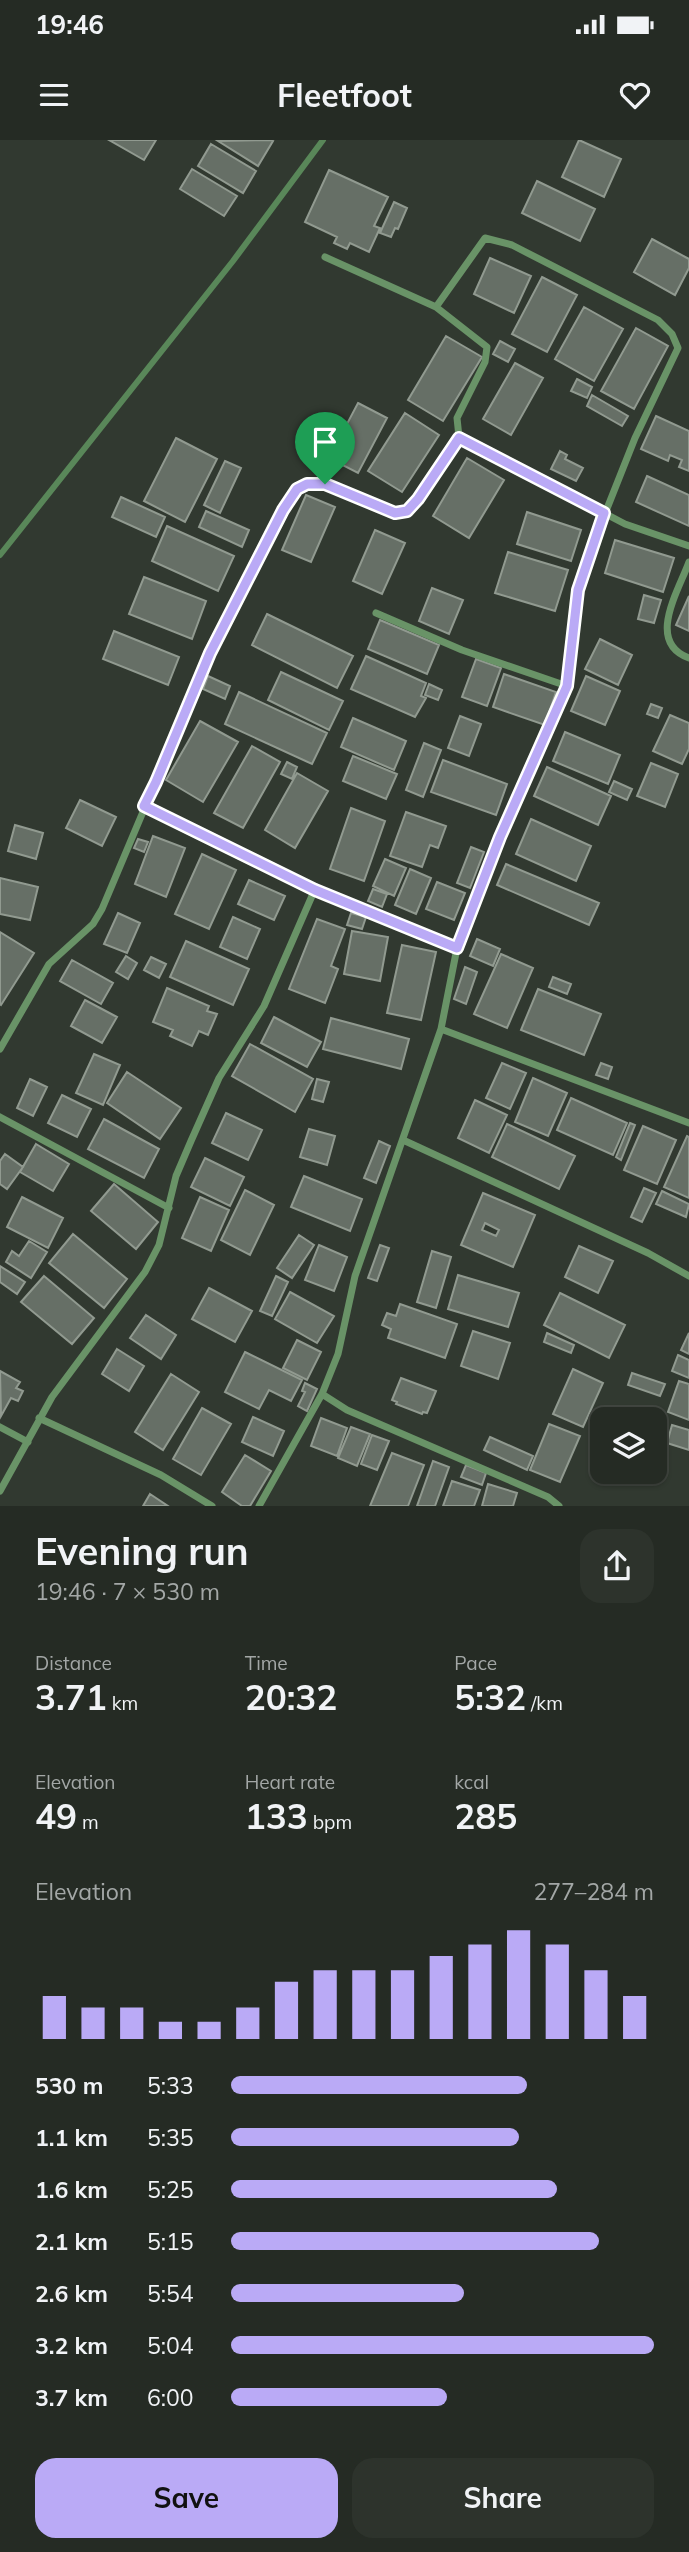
<!DOCTYPE html>
<html lang="en">
<head>
<meta charset="utf-8">
<style>
  :root { --surface:#252b24; --page:#2d332c; --text:#f1f3f6; --muted:#a3a7a6; --line:#424741; --accent:#baaaf6 }
  body { margin:0; font-family:Mulish,sans-serif; background:var(--page); color:var(--text); height:100vh; display:flex; flex-direction:column; font-size:26px; white-space:nowrap }
  * { box-sizing:border-box; margin:0 }
  p { font-size:23px; color:var(--muted) }
  .icon { flex:none; width:38px; height:38px; fill:none; stroke:currentColor; stroke-width:2; stroke-linecap:round; stroke-linejoin:round }
  .map { position:relative; height:1366px; overflow:hidden }
  .details { display:flex; flex-direction:column; background:var(--surface); flex:1 }
  .details>* { flex:none }
  .tools { position:absolute; left:590px; top:1267px; display:grid; gap:14px }
  .tools a { display:grid; place-items:center; width:77px; height:77px; border-radius:14px; background:var(--surface); box-shadow:0 2px 5px #0004,0 0 0 2px var(--line); font-size:35px }
  .pin { position:absolute; display:grid; place-items:center; width:60px; height:60px; color:#fff; margin:-72px -30px; border-radius:50% 50% 50% 0; rotate:-45deg; box-shadow:0 0 7px #0007 }
  .pin .icon { rotate:45deg }
  .round { display:grid; place-items:center; flex:none; width:74px; height:74px; border-radius:21px; background:var(--page) }
  .summary { display:flex; align-items:center; justify-content:space-between; height:119px; padding:0 35px }
  h1 { font-size:38px; font-weight:700; line-height:52px }
  .metrics { display:grid; grid-template-columns:repeat(3,1fr); gap:10px; height:119px; padding:7px 35px }
  .metrics div { display:grid; align-content:center }
  .metrics b { font-size:35px; font-weight:700 }
  .metrics small { font-size:19px; font-weight:400 }
  .metrics p { font-size:19px }
  .chart { height:196px; padding:14px 35px }
  .chart p { display:flex; justify-content:space-between }
  .chart svg { width:100%; height:126px; margin-top:7px; stroke:var(--accent); stroke-width:6 }
  .button { display:flex; gap:14px; margin-top:auto; padding:14px 35px }
  .button a { flex:1; height:80px; border-radius:21px; background:var(--accent); color:#111; font-size:28px; font-weight:700; line-height:80px; text-align:center }
  .button a+a { background:var(--page); color:var(--text) }
  ul { padding:0 35px; list-style:none; font-size:23px }
  li { display:grid; grid-template-columns:112px 84px 1fr; align-items:center; height:52px }
  li i { height:18px; border-radius:9px; background:var(--accent) }
  .status { display:flex; justify-content:space-between; align-items:center; height:49px; padding:0 35px; background:var(--surface); direction:ltr }
  .status svg { height:19px; fill:currentColor }
  header { display:flex; justify-content:space-between; align-items:center; height:91px; padding:0 35px; background:var(--surface); font-size:32px; font-weight:700 }
  .map>svg:first-child { display:block }
  .lines { fill:none; stroke-linecap:round; stroke-linejoin:round }
  .stream { stroke:#598759; stroke-width:6 }
  .building { fill:#666f66; stroke:#919a90; stroke-width:2; fill-rule:evenodd }
  .minor { stroke:#699367; stroke-width:7 }
  .route-casing { stroke:#fff; stroke-width:14 }
  .route { stroke:#baaaf6; stroke-width:9 }
</style>
</head>
<body>
<div class="status"><b>19:46</b><svg viewBox="0 0 49 12"><path d="M0 12V9h3v3zM5 12V6h3v6zM10 12V3h3v9zM15 12V0h3v12zM26 1h20v11H26zM47 4h2v5h-2z"/></svg></div>
<header><svg class="icon" aria-label="menu" viewBox="0 0 24 24"><path d="M4 6h16M4 12h16M4 18h16"/></svg>Fleetfoot<svg class="icon" aria-label="heart" viewBox="0 0 24 24"><path d="M12 20l-8-8c-3-5 5-10 8-4 3-6 11-1 8 4z"/></svg></header>
<div class="map">
<svg width="689" height="1366" viewBox="0 0 689 1366">
  <rect width="100%" height="100%" fill="#313930"/>
  <g class="lines">
    <path class="stream" d="M0 415 233 121 323 0"/>
  </g>
  <path class="building" d="M109 0H156L144 20Z
    M270 0 273 1 258 26 218 1Z
    M579 0 621 19 604 57 562 37Z
    M211 4 256 31 243 53 198 26Z
    M192 29 237 56 224 76 180 49Z
    M329 30 388 57 374 86 380 88 369 112 350 103 347 109 334 103 337 97 305 82Z
    M537 41 595 69 580 101 522 73Z
    M394 62 407 68 398 89 395 88 391 97 380 93Z
    M652 99 689 119V128L675 155 634 132Z
    M490 118 531 136 514 173 474 154Z
    M542 137 577 155 547 212 512 194Z
    M584 167 623 189 594 241 555 219Z
    M636 188 668 206 634 269 601 251Z
    M446 196 482 217 443 281 408 260Z
    M500 201 515 209 508 222 493 214Z
    M515 223 543 238 511 295 483 279Z
    M577 239 592 247 587 258 571 251Z
    M592 255 628 276 622 286 587 266Z
    M358 263 387 278 358 333 329 318Z
    M405 273 439 295 402 352 368 331Z
    M656 276 689 291V331L679 327 682 320 670 315 668 321 641 309Z
    M176 298 217 319 185 382 144 361Z
    M560 311 567 315 565 319 583 328 576 341 551 329Z
    M467 318 504 340 469 398 433 376Z
    M225 321 241 328 220 373 204 365Z
    M647 336 689 355V386L636 362Z
    M306 355 335 367 311 422 282 410Z
    M121 357 165 377 156 397 112 377Z
    M206 371 249 390 242 407 199 387Z
    M527 372 581 390 571 421 517 404Z
    M167 386 234 416 218 451 152 421Z
    M375 390 405 403 382 454 353 441Z
    M615 400 674 418 663 452 605 433Z
    M508 412 568 430 555 471 495 453Z
    M144 437 206 461 192 499 129 474Z
    M432 448 463 460 449 494 419 481Z
    M644 455 661 460 654 483 638 479Z
    M689 456V491L676 485Z
    M267 474 353 516 337 548 252 505Z
    M380 480 439 505 427 534 368 509Z
    M114 491 179 517 168 545 103 519Z
    M600 499 632 515 618 545 585 529Z
    M366 516 426 543 421 556 426 558 415 577 351 549Z
    M476 519 501 528 487 566 462 557Z
    M281 532 343 561 329 590 268 560Z
    M504 534 556 552 545 585 493 567Z
    M208 536 230 546 225 559 203 549Z
    M586 536 620 551 605 585 571 571Z
    M429 544 442 550 438 560 425 555Z
    M239 552 327 593 312 624 225 584Z
    M651 564 662 568 658 578 647 574Z
    M670 575 689 583V609L682 624 653 611Z
    M460 576 481 584 469 616 448 608Z
    M353 578 406 601 394 630 341 607Z
    M200 581 238 602 203 662 166 640Z
    M565 592 620 615 608 644 553 621Z
    M424 603 441 610 423 657 406 650Z
    M252 606 280 622 243 688 214 673Z
    M353 616 397 634 386 659 343 641Z
    M443 620 507 644 496 675 431 652Z
    M287 622 297 627 292 639 281 634Z
    M651 623 678 634 665 667 637 656Z
    M547 627 611 656 598 685 534 656Z
    M297 633 328 651 295 708 265 690Z
    M614 641 632 649 627 660 609 652Z
    M80 660 116 677 102 706 66 688Z
    M351 668 385 681 364 741 330 729Z
    M406 672 446 686 438 708 430 705 422 727 390 716Z
    M531 679 591 706 576 741 516 714Z
    M15 685 43 693 36 719 8 711Z
    M153 696 185 708 166 757 135 744Z
    M138 699 148 702 144 712 134 708Z
    M471 707 484 712 470 748 457 743Z
    M202 714 236 730 209 789 175 774Z
    M385 719 406 728 394 756 373 746Z
    M506 724 599 763 589 785 497 745Z
    M410 729 431 738 416 774 395 765Z
    M0 738 38 747 30 780 0 774Z
    M249 740 285 756 274 780 238 764Z
    M437 742 465 753 454 780 426 769Z
    M373 749 387 754 382 767 368 761Z
    M118 773 140 783 127 813 104 804Z
    M351 773 366 777 362 789 347 785Z
    M233 777 260 789 247 819 220 807Z
    M317 779 345 789 331 826 338 829 325 863 289 849Z
    M352 791 388 797 380 841 344 834Z
    M0 792 34 813 1 865 0 864Z
    M477 799 500 809 493 826 470 816Z
    M186 801 249 829 233 865 170 837Z
    M402 805 436 812 421 880 387 873Z
    M501 814 533 828 507 888 474 874Z
    M126 816 137 823 128 839 116 832Z
    M151 817 166 824 159 838 144 830Z
    M72 820 113 843 101 864 60 841Z
    M465 827 477 832 466 864 454 859Z
    M553 837 571 844 567 854 549 847Z
    M167 848 209 866 207 871 217 874 208 895 199 891 192 906 170 896 173 890 153 882Z
    M538 849 601 874 584 915 521 890Z
    M85 860 117 877 102 903 71 886Z
    M274 877 321 902 307 927 261 903Z
    M331 878 409 899 401 929 323 909Z
    M250 904 313 939 295 972 232 936Z
    M94 914 120 925 103 965 76 953Z
    M502 923 526 933 510 969 486 958Z
    M601 923 612 927 608 939 596 935Z
    M127 932 181 968 160 999 107 963Z
    M533 938 567 953 548 996 515 982Z
    M30 939 47 947 33 976 17 968Z
    M317 939 329 942 323 962 312 959Z
    M62 955 91 969 77 997 48 983Z
    M571 958 627 983 613 1015 557 990Z
    M475 960 507 975 489 1013 458 998Z
    M226 973 262 990 248 1020 212 1003Z
    M104 979 159 1009 144 1038 88 1009Z
    M630 983 635 985 621 1020 616 1017Z
    M507 984 575 1016 559 1049 492 1017Z
    M643 986 676 1000 657 1044 624 1030Z
    M309 989 335 996 327 1025 300 1017Z
    M687 996 689 997V1058L664 1047Z
    M379 1001 390 1006 376 1043 364 1038Z
    M36 1004 69 1024 53 1051 20 1032Z
    M5 1014 23 1027 7 1049 0 1044V1021Z
    M205 1018 244 1037 230 1066 191 1047Z
    M304 1036 362 1059 350 1091 291 1067Z
    M114 1044 158 1082 136 1109 91 1071Z
    M644 1048 656 1053 642 1082 631 1077Z
    M245 1050 274 1065 250 1115 221 1100Z
    M662 1051 689 1064 686 1077 656 1064Z
    M483 1053 535 1075 513 1127 461 1105ZM485 1083 499 1090 496 1096 482 1090Z
    M22 1057 63 1078 48 1108 7 1087Z
    M200 1057 229 1070 211 1111 182 1098Z
    M73 1094 127 1139 104 1168 49 1123Z
    M299 1095 314 1105 292 1138 277 1128Z
    M29 1101 47 1112 31 1138 6 1122 12 1111 19 1116Z
    M319 1105 347 1117 334 1151 305 1140Z
    M380 1105 389 1108 377 1141 368 1138Z
    M579 1106 613 1121 598 1153 565 1137Z
    M432 1111 451 1117 436 1168 417 1162Z
    M0 1126 25 1142 17 1154 0 1142Z
    M458 1135 519 1153 508 1187 448 1169Z
    M44 1136 94 1178 72 1204 21 1162Z
    M276 1136 288 1142 272 1176 260 1171Z
    M209 1148 252 1171 235 1202 192 1179Z
    M290 1152 334 1176 317 1203 275 1179Z
    M560 1153 625 1185 609 1218 544 1185Z
    M400 1164 457 1184 445 1218 388 1198 391 1189 382 1185 387 1173 396 1176Z
    M146 1175 176 1195 161 1219 130 1198Z
    M473 1191 510 1203 498 1239 461 1226Z
    M547 1193 574 1205 571 1213 544 1202Z
    M689 1193V1214L681 1210Z
    M297 1200 321 1212 307 1240 283 1228Z
    M117 1209 144 1226 129 1251 102 1234Z
    M245 1212 302 1240 291 1261 269 1250 259 1269 225 1252Z
    M678 1215 689 1220V1238L672 1231Z
    M573 1229 603 1243 583 1287 553 1274Z
    M0 1231 20 1242 16 1248 23 1251 18 1261 11 1258 1 1276Z
    M632 1233 665 1244 660 1256 628 1245Z
    M171 1234 199 1252 163 1310 135 1292Z
    M401 1238 436 1251 427 1273 423 1272 422 1274 396 1264 397 1262 392 1260Z
    M679 1241 689 1244V1280L668 1272Z
    M305 1243 317 1249 307 1271 298 1266 305 1252 302 1251Z
    M202 1268 231 1284 201 1335 173 1319Z
    M609 1274 657 1279 654 1306V1279H608Z
    M253 1277 284 1291 273 1316 242 1302Z
    M321 1278 347 1288 337 1316 311 1306Z
    M549 1284 580 1296 560 1342 530 1330Z
    M672 1285 689 1290V1310L667 1303Z
    M351 1287 370 1294 357 1326 338 1318Z
    M372 1295 389 1301 377 1330 361 1324Z
    M490 1297 533 1316 527 1330 484 1310Z
    M392 1313 424 1325 408 1366H370Z
    M245 1315 271 1331 250 1366H242L222 1352Z
    M433 1321 449 1327 435 1366H417Z
    M466 1325 486 1333 482 1345 461 1337Z
    M452 1341 480 1350 474 1366H443Z
    M488 1344 517 1353 513 1366H482Z
    M150 1354 168 1366H143Z"/>
  <g class="lines">
    <path class="minor" d="M459 297 625 384 689 406
      M689 422C678 452 646 502 689 518
      M376 473 462 510 567 546
      M144 666 315 749 457 808
      M441 889 689 983
      M0 909 49 824 93 784 102 769 210 513 283 370 297 349 307 344H325L395 373 407 371 418 359 459 297 457 278 485 222 487 207 436 167 325 117
      M0 977 169 1068
      M403 1000 648 1113 689 1136
      M322 1254 347 1270 548 1357 559 1366
      M39 1278 161 1335 212 1366
      M0 1287 28 1302
      M0 1351 52 1257 145 1132 159 1105 176 1036 191 1001 219 938 264 866 315 749
      M259 1366 322 1254 338 1214 355 1136 441 889 457 808 501 697 567 546 578 450 587 419 635 298 678 208 672 194 658 180 512 105 485 98 436 167"/>
  </g>
  <g class="lines">
    <g class="route-casing">
      <path id="route" d="M459 298 604 373 578 450 567 546 500 697 457 808 315 750 144 666 156 642 210 513 283 370 297 349 307 344H325L395 373 407 371 418 359Z"/>
    </g>
    <use href="#route" class="route"/>
  </g>
</svg>
<div class="tools">
<a><svg class="icon" aria-label="layers" viewBox="0 0 24 24"><path d="M12 4l9 5-9 5-9-5zM3 14l9 5 9-5"/></svg></a>
</div>
<div class="pin" style="left:325px;top:344px;background:#1e9e55"><svg class="icon" aria-label="arrive" viewBox="0 0 24 24"><path d="M6 21V4h12l-3 4 3 4H6"/></svg></div>
</div>
<section class="details">
<div class="summary"><div><h1>Evening run</h1><p>19:46 · 7 × 530 m</p></div><a class="round"><svg class="icon" aria-label="share" viewBox="0 0 24 24"><path d="M12 15V3M7 8l5-5 5 5M5 13v7h14v-7"/></svg></a></div>
<div class="metrics">
<div><p>Distance</p><b>3.71<small> km</small></b></div>
<div><p>Time</p><b>20:32</b></div>
<div><p>Pace</p><b>5:32<small> /km</small></b></div>
</div>
<div class="metrics">
<div><p>Elevation</p><b>49<small> m</small></b></div>
<div><p>Heart rate</p><b>133<small> bpm</small></b></div>
<div><p>kcal</p><b>285</b></div>
</div>
<div class="chart"><p><span>Elevation</span>277–284 m</p>
<svg viewBox="0 0 160 44" preserveAspectRatio="none"><path d="M5 44V29M15 44V33M25 44V33M35 44V38M45 44V38M55 44V33M65 44V24M75 44V20M85 44V20M95 44V20M105 44V15M115 44V11M125 44V6M135 44V11M145 44V20M155 44V29"/></svg>
</div>
<ul>
<li><b>530 m</b>5:33<i style="width:70%"></i></li>
<li><b>1.1 km</b>5:35<i style="width:68%"></i></li>
<li><b>1.6 km</b>5:25<i style="width:77%"></i></li>
<li><b>2.1 km</b>5:15<i style="width:87%"></i></li>
<li><b>2.6 km</b>5:54<i style="width:55%"></i></li>
<li><b>3.2 km</b>5:04<i style="width:100%"></i></li>
<li><b>3.7 km</b>6:00<i style="width:51%"></i></li>
</ul>
<div class="button"><a>Save</a><a>Share</a></div>
</section>
</body>
</html>
